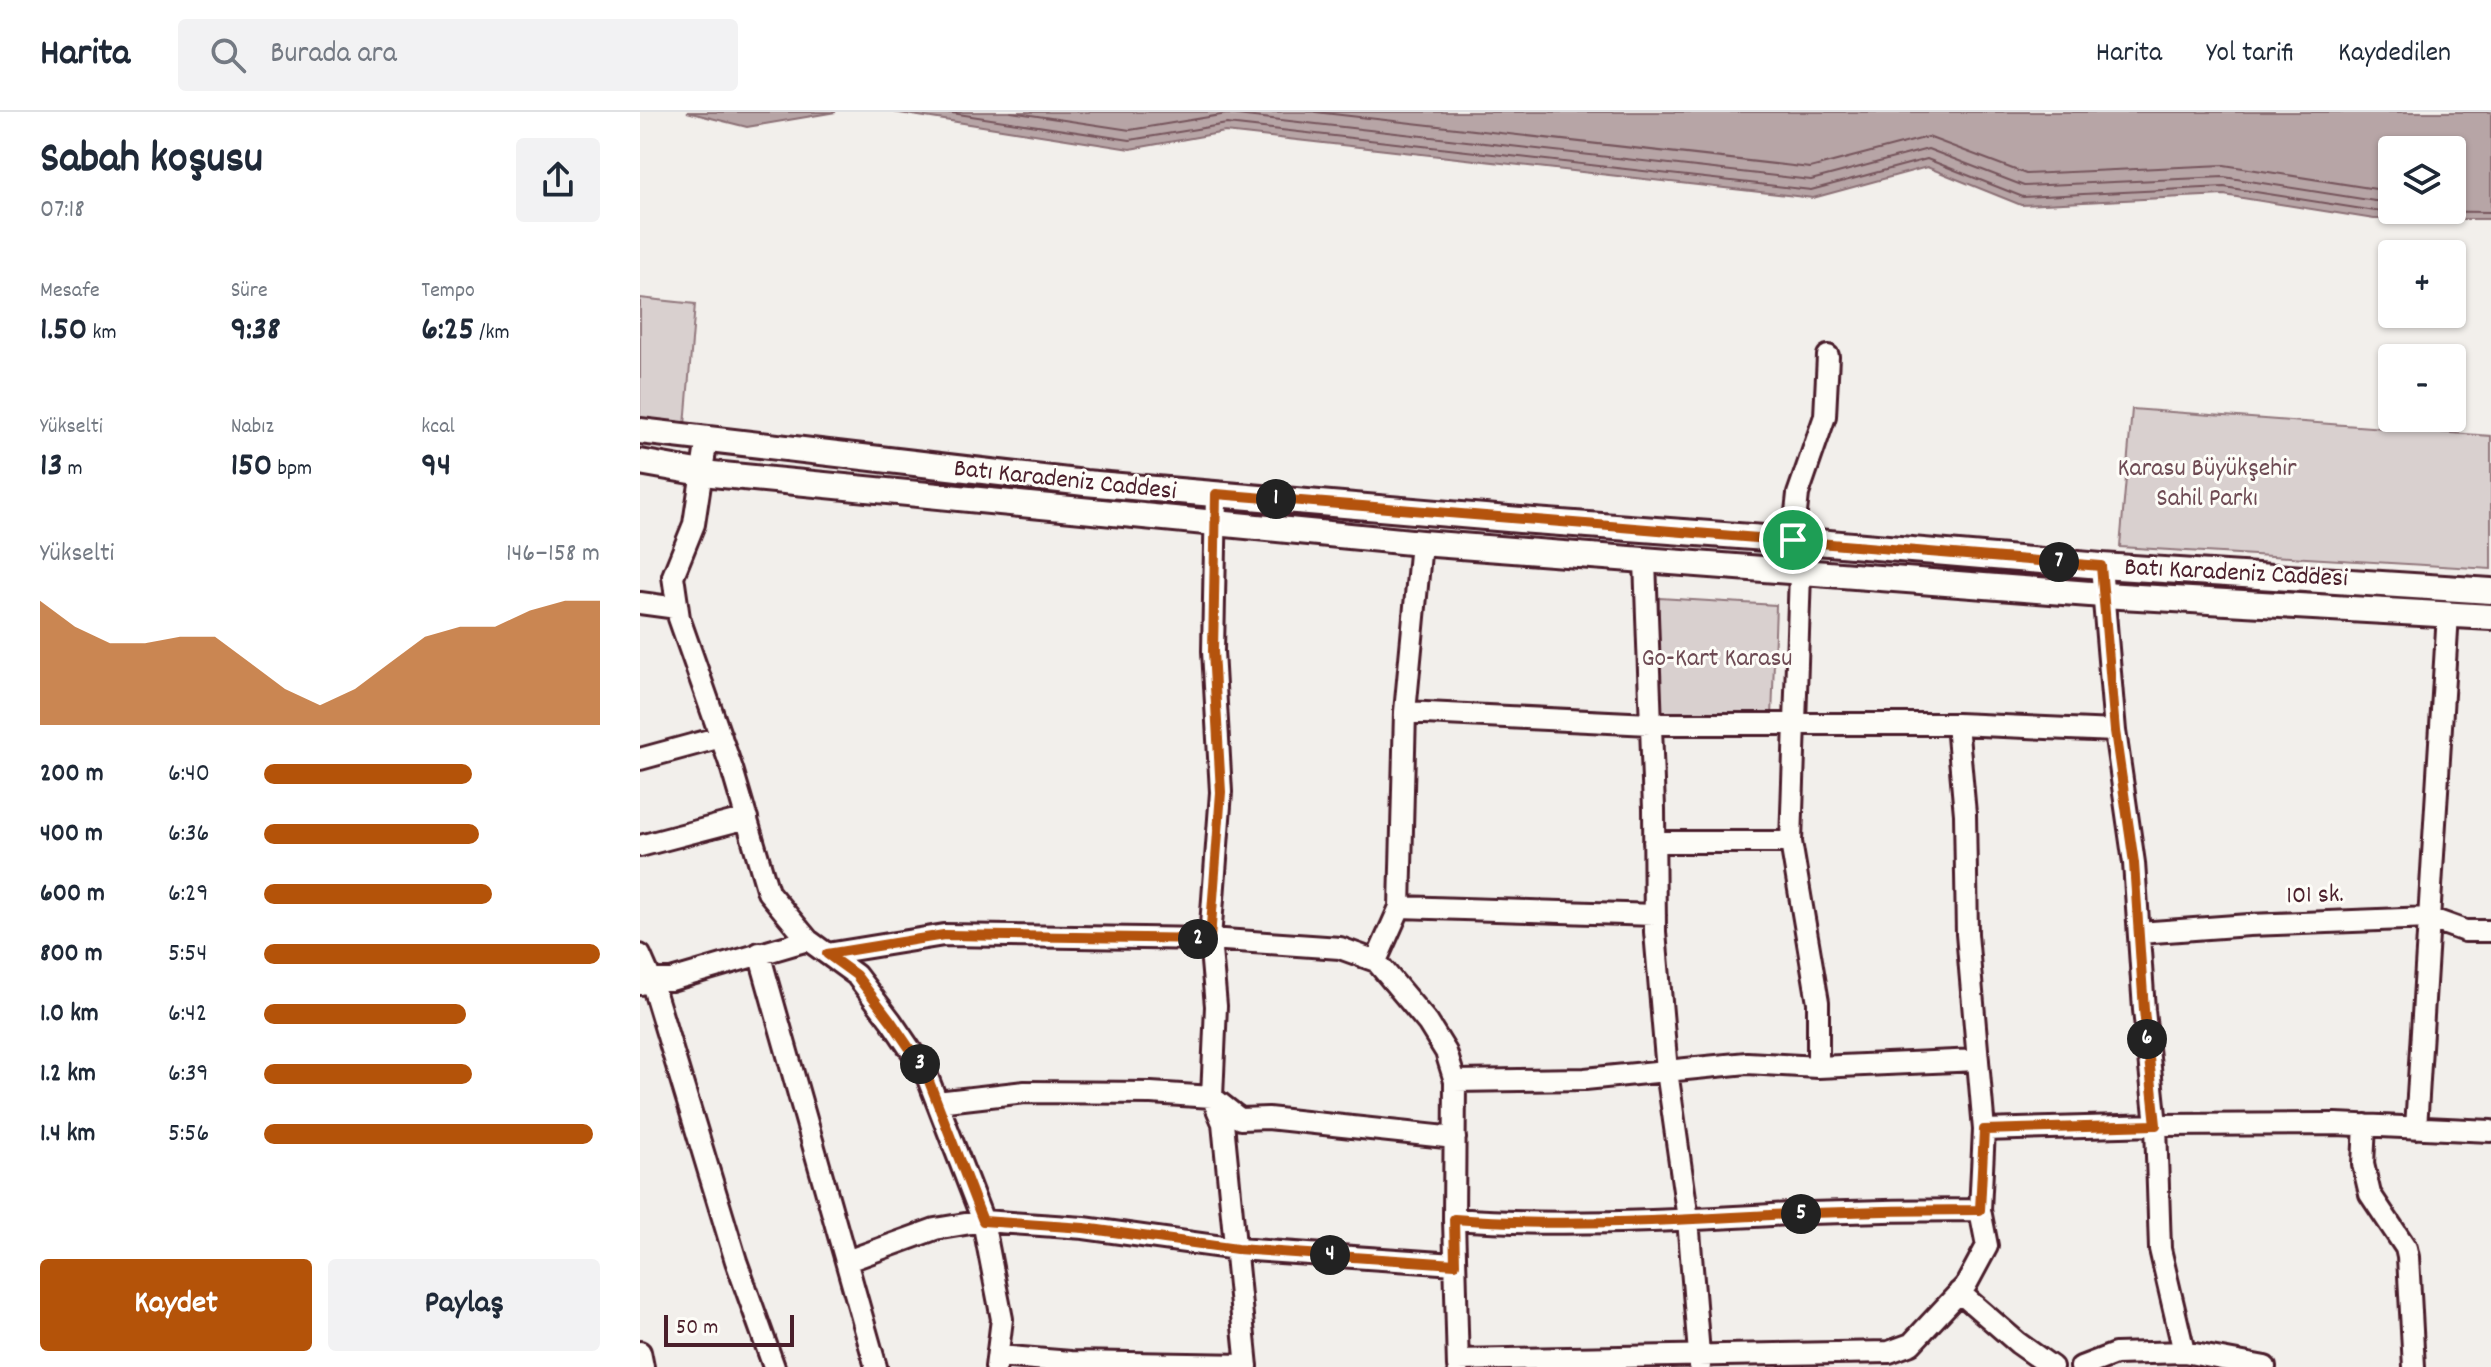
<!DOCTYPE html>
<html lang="tr">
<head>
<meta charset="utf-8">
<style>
  :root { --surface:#fff; --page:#f2f2f3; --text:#1f2937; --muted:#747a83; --line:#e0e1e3; --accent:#b45309 }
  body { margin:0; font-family:Dekko,sans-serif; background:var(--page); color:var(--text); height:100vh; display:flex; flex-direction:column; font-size:30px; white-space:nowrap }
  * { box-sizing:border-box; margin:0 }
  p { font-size:26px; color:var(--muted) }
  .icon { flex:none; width:44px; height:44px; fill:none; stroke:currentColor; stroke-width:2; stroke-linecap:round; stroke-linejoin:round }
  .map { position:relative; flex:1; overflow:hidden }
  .panel { display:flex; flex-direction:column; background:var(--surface); width:640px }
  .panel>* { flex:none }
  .tools { position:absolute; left:1738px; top:24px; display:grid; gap:16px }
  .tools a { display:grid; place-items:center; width:88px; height:88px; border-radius:8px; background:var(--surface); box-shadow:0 2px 6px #0004; font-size:40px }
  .scale { position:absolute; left:24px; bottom:20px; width:130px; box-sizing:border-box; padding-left:8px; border:4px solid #4a1f2b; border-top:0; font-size:22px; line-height:28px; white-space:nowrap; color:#4a1f2b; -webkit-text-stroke:6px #fdfcf7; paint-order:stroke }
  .pin { position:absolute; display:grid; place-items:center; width:68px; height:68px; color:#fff; margin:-34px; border:4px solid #fff; border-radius:50%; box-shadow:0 2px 8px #0007 }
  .km { position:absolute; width:40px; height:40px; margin:-20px; border-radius:50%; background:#222; color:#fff; font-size:22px; line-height:40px; text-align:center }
  .round { display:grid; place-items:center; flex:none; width:84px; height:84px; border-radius:8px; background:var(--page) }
  .overview { display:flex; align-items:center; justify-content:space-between; height:136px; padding:0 40px }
  h1 { font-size:44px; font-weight:700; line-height:60px }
  .figures { display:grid; grid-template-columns:repeat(3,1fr); gap:12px; height:136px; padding:8px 40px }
  .figures div { display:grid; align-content:center }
  .figures b { font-size:34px; font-weight:700 }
  .figures small { font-size:22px; font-weight:400 }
  .figures p { font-size:22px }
  .chart { height:224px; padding:16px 40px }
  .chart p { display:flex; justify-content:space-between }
  .chart svg { width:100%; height:144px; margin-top:8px; fill:var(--accent); opacity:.7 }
  .primary-button { display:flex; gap:16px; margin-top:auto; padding:16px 40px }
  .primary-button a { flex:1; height:92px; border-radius:8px; background:var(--accent); color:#fff; font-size:32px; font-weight:700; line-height:92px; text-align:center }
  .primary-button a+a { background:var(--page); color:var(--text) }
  ul { padding:0 40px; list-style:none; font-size:26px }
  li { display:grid; grid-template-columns:128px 96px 1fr; align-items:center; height:60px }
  li i { height:20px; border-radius:10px; background:var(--accent) }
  header { display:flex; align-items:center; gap:48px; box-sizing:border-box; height:112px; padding:0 40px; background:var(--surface); border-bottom:2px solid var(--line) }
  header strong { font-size:38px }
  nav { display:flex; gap:44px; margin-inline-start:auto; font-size:28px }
  .search { width:560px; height:72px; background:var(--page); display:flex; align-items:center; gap:20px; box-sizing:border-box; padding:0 28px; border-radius:8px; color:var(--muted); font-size:30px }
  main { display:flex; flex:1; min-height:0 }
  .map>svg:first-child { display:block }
  .green { fill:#d9d0cf; stroke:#92787d; stroke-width:2 }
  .water { fill:#b7a5a6; stroke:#8b6f75; stroke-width:2; fill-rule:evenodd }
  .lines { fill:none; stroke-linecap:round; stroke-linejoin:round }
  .shore { stroke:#76555c; stroke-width:2 }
  .minor-casing { stroke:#4a1f2b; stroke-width:26 }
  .major-casing { stroke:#4a1f2b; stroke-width:30 }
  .minor { stroke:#fdfcf7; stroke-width:20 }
  .major { stroke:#fdfcf7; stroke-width:24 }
  .route-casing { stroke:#fff; stroke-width:16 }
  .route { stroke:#b45309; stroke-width:10 }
  .labels { text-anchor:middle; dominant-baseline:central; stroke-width:6; stroke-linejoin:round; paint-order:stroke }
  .park-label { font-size:26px; fill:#6e4b54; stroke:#fdfcf7 }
  .street-label { font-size:26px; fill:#4a1f2b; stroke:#fdfcf7 }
</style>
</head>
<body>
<header>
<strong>Harita</strong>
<div class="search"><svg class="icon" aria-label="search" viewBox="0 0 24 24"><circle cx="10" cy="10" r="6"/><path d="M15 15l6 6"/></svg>Burada ara</div>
<nav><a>Harita</a><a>Yol tarifi</a><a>Kaydedilen</a></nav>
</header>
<main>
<section class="panel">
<div class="overview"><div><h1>Sabah koşusu</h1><p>07:18</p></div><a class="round"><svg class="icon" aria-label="share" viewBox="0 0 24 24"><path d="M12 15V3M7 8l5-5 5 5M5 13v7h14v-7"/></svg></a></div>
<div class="figures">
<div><p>Mesafe</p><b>1.50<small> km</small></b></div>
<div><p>Süre</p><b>9:38</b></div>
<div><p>Tempo</p><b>6:25<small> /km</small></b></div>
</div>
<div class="figures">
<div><p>Yükselti</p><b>13<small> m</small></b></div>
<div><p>Nabız</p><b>150<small> bpm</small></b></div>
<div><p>kcal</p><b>94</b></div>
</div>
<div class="chart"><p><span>Yükselti</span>146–158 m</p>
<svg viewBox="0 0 160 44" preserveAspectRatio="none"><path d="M0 44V6L10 14L20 19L30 19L40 17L50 17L60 25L70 33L80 38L90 33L100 25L110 17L120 14L130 14L140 9L150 6L160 6V44z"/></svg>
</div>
<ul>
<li><b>200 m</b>6:40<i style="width:62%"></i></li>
<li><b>400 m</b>6:36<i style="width:64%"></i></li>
<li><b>600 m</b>6:29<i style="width:68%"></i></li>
<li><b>800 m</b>5:54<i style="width:100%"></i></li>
<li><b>1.0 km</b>6:42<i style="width:60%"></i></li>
<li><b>1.2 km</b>6:39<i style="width:62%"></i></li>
<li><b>1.4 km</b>5:56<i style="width:98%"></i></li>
</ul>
<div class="primary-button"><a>Kaydet</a><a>Paylaş</a></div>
</section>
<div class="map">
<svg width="1851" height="1255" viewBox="0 0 1851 1255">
  <rect width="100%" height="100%" fill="#f2efeb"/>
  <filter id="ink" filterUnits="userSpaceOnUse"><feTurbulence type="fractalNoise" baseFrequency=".0125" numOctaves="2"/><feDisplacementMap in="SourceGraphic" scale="16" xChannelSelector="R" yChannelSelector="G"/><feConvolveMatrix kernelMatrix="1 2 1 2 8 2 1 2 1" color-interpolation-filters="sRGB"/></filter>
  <g filter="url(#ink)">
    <path class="green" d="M0 186 55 192 44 326 0 322Z
      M1492 297 1851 324V457L1480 435Z
      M1019 486 1136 493 1132 606 1015 603Z"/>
    <path class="water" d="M47 0H196L107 15Z
      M253 0H1851V107H1734L1584 83 1381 93 1287 55 1173 86 585 20 490 37ZM1752 38H1812V98H1752Z"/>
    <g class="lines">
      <path class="shore" d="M305 0 490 28 587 12 1171 78 1287 47 1383 85 1584 75 1735 99 1851 100
        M371 0 490 18 587 2 1171 68 1288 37 1384 74 1584 65 1735 89H1752
        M675 0 1170 56 1288 25 1386 62 1584 53 1736 77H1752"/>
      <g class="minor-casing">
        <path id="minor" d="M67 326 54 412 33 464 39 506 92 657 128 780 168 828 216 863 251 909 285 959 343 1109 362 1207 356 1255
          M576 382 573 539 581 680 570 827 576 894 572 985 583 1011 607 1255
          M1153 428 1158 382 1185 304 1188 244
          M1005 449 1014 697 1015 820 1027 959 1048 1107 1060 1254
          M1461 454 1475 619 1494 751 1504 898 1516 1013 1520 1137 1544 1240
          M0 491 37 496
          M765 600 1010 612H1317L1475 619
          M0 647 81 625
          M1014 730H1151L1160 461
          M1151 730 1178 890V955
          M0 734 107 706
          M760 795 1015 803
          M1499 821 1609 813 1789 806 1825 819H1851
          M119 841 236 1255
          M187 842 304 823 570 827 700 836 736 849 788 911 806 940 815 969 814 1107 818 1255
          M0 843 11 868 96 1149 134 1255
          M736 849 760 795 765 600 781 431
          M0 872 11 868H31L168 828
          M815 969 945 967 1107 951 1178 955 1338 948
          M297 990 385 980 511 981 572 985 600 1007 628 1006 815 1026
          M1725 1013 1723 1052 1730 1082 1766 1136 1768 1145 1774 1255
          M1776 1016 1808 502
          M1344 1018 1516 1013 1696 1012 1851 1019
          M814 1107C932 1116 1051 1107 1169 1101 1226 1099 1283 1098 1340 1098
          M207 1149 295 1117 343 1109 444 1116 597 1137 815 1152
          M1319 1180 1378 1231 1412 1255
          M0 1240 3 1255
          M358 1244 431 1250 607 1253
          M818 1248 1249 1240 1271 1232 1326 1173 1347 1134 1340 1098 1344 1018 1327 822 1325 702 1317 612
          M1441 1255 1475 1242 1544 1240 1625 1255"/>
      </g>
      <g class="major-casing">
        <path id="major" d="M0 319 445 371 880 408 1153 428 1461 454 1851 479
          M0 350 62 361 781 431 1463 483 1851 505"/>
      </g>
      <use href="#minor" class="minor"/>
      <use href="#major" class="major"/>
    </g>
  </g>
  <g class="lines" filter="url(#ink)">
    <g class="route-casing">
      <path id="route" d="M576 382 1461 454 1475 619 1494 751 1504 898 1516 1013 1344 1018 1340 1098C1283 1098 1226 1099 1169 1101 1050 1107 932 1116 814 1107L815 1152 597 1137 444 1116 343 1109 285 959 251 909 216 863 187 842 304 823 570 827 581 680 573 539Z"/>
    </g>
    <use href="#route" class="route"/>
  </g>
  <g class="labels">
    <g class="park-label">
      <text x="1567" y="357">Karasu Büyükşehir<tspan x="1567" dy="30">Sahil Parkı</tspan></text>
      <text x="1077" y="547">Go-Kart Karasu</text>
    </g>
    <g class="street-label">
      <text transform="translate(425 369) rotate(6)">Batı Karadeniz Caddesi</text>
      <text transform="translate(1596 462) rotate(3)">Batı Karadeniz Caddesi</text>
      <text transform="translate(1675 784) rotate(-2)">101 sk.</text>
    </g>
  </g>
</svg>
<div class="tools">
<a><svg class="icon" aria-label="layers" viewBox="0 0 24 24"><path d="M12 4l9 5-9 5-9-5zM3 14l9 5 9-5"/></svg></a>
<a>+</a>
<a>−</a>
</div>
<div class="scale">50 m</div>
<div class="pin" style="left:1153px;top:428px;background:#1e9e55"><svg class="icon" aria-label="arrive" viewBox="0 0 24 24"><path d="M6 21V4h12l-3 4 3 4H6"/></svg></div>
<b class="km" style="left:636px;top:387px">1</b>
<b class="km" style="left:558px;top:827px">2</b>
<b class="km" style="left:280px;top:952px">3</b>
<b class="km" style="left:690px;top:1143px">4</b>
<b class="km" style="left:1161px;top:1102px">5</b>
<b class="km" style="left:1507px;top:927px">6</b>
<b class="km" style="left:1419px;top:450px">7</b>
</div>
</main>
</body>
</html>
